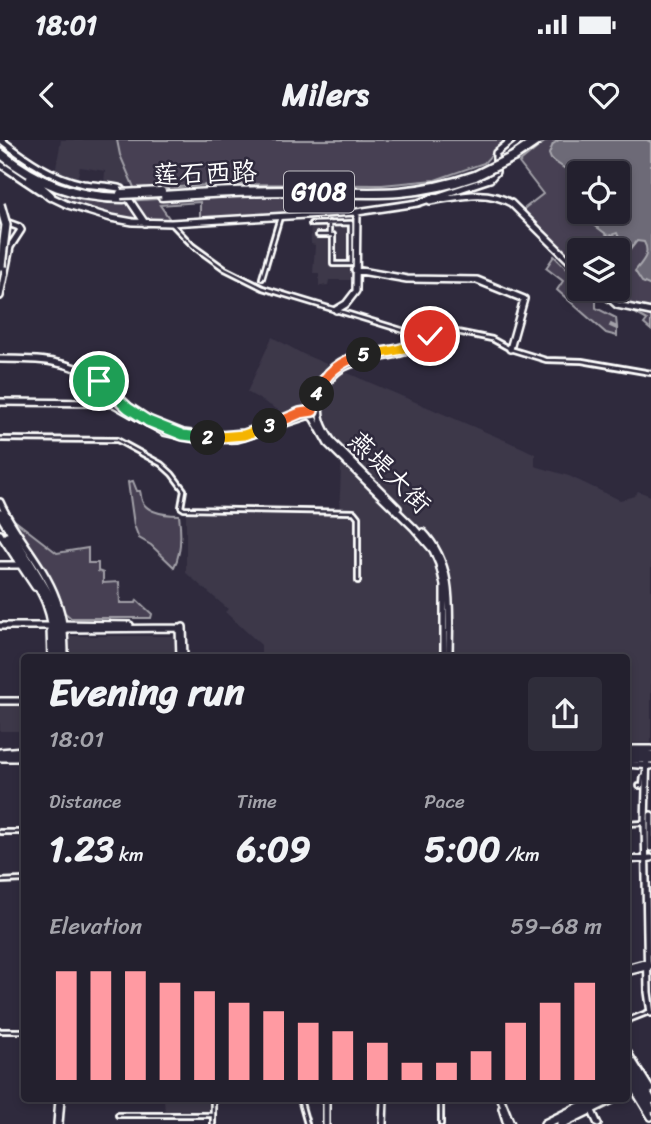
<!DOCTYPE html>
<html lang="en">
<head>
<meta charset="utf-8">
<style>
  :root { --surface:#23202e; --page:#2f2d3a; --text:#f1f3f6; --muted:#a3a3aa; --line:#403e4a; --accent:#ff9aa2 }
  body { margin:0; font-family:Sriracha,"LXGW WenKai TC",sans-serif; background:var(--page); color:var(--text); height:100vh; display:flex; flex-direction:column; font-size:26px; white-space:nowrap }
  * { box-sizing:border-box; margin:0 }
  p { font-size:23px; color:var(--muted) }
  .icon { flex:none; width:38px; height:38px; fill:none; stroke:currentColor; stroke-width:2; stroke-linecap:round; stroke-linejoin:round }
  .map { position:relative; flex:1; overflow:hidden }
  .details { position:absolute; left:21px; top:514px; width:609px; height:448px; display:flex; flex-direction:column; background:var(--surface); border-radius:7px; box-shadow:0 4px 10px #0003,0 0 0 2px var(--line) }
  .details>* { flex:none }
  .tools { position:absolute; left:567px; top:21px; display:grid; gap:14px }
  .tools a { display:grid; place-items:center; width:63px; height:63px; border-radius:7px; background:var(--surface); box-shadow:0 4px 10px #0003,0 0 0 2px var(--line); font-size:35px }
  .pin { position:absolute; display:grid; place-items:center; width:60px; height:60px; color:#fff; margin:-30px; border:4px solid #fff; border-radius:50%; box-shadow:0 2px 7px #0007 }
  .km { position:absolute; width:35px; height:35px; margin:-18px; border-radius:50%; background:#222; color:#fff; font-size:19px; line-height:35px; text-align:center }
  .round { display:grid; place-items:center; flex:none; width:74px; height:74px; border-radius:7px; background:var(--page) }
  .headline { display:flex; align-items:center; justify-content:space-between; height:119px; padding:0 28px }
  h1 { font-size:38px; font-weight:700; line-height:52px }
  .metrics { display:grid; grid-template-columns:repeat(3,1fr); gap:10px; height:119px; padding:7px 28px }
  .metrics div { display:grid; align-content:center }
  .metrics b { font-size:35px; font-weight:700 }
  .metrics small { font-size:19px; font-weight:400 }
  .metrics p { font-size:19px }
  .chart { height:196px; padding:14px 28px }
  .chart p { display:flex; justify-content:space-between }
  .chart svg { width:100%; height:126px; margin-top:7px; stroke:var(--accent); stroke-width:6 }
  .status { display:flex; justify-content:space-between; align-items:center; height:49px; padding:0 35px; background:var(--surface); direction:ltr }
  .status svg { height:19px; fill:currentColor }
  header { display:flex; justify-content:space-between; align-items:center; height:91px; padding:0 28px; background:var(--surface); font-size:32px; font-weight:700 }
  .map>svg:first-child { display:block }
  .built { fill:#3c3749 }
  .green { fill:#464152; stroke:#a2a0a8; stroke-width:2; fill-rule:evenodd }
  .water { fill:#6d6a77; stroke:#a7a6ad; stroke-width:2 }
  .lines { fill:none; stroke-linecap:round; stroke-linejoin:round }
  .street-casing { stroke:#fff; stroke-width:8 }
  .secondary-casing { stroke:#fff; stroke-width:10 }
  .primary-casing { stroke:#fff; stroke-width:12 }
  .highway-casing { stroke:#fff; stroke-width:13 }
  .street { stroke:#2f2a3d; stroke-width:2.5 }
  .secondary { stroke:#2f2a3d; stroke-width:5 }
  .primary { stroke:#2f2a3d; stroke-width:7 }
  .highway { stroke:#2f2a3d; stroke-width:8 }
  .primary-bridge-casing { stroke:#fff; stroke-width:12; stroke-linecap:butt }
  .highway-bridge-casing { stroke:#fff; stroke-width:13; stroke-linecap:butt }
  .primary-bridge { stroke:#2f2a3d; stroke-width:7 }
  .highway-bridge { stroke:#2f2a3d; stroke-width:8 }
  .split-1-casing { stroke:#fff; stroke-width:14 }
  .split-2-casing { stroke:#fff; stroke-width:14 }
  .split-3-casing { stroke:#fff; stroke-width:14 }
  .split-4-casing { stroke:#fff; stroke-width:14 }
  .split-5-casing { stroke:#fff; stroke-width:14 }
  .split-6-casing { stroke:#fff; stroke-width:14 }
  .split-1 { stroke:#22a559; stroke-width:9 }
  .split-2 { stroke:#22a559; stroke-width:9 }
  .split-3 { stroke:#f5b400; stroke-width:9 }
  .split-4 { stroke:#f0652b; stroke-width:9 }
  .split-5 { stroke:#f0652b; stroke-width:9 }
  .split-6 { stroke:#f5b400; stroke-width:9 }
  .labels { text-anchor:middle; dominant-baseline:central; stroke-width:5; stroke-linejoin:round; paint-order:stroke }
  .shield { fill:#2f2a3d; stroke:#c1bfc5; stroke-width:2 }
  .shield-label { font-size:24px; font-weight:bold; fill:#fff }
  .street-label { font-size:26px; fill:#fff; stroke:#2f2a3d }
</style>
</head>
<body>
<div class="status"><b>18:01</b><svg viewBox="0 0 49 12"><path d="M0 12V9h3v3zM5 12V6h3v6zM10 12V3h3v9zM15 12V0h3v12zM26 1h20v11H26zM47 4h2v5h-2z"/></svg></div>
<header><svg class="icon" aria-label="back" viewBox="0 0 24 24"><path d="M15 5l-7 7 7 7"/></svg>Milers<svg class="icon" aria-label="heart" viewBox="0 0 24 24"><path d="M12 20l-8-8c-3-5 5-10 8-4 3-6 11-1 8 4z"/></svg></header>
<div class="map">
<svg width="651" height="984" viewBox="0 0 651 984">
  <rect width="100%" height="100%" fill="#2f2a3d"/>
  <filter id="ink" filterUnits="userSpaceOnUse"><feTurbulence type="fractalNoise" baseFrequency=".0143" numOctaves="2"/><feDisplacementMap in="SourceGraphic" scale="14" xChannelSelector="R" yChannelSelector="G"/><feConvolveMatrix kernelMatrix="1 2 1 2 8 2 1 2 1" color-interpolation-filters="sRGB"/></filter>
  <g filter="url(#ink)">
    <path class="built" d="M61 0H117L120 15 133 45 104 44 105 31 80 27 77 40 55 33Z
      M351 76 354 96 352 140H329L328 145 319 146V133H313L315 105 311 104 310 79Z
      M272 197 303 214 523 308 535 314V326L569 336 620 360 634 356 638 351 651 356V603H627L626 518H261V505L225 472 228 469 186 433V373L339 374 342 307 331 294 325 281V261L311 258 304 265 285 274 247 252Z
      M70 496H174V518H70Z
      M0 565H21V591H0Z
      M164 959H211V971L209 974H165Z"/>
    <path class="green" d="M117 0H505L484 23 435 40 382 45 224 44 135 50 120 15Z
      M547 0H651V190L644 184 647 180 615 162 601 149H618V110H579V127L521 71 543 54 519 23ZM579 33H618V72H579Z
      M37 43 81 60 106 62 227 55H286L346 63V70L200 80V62L160 65 171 81C125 80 72 76 37 43Z
      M554 116 579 141V149H588L596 157V168L616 178 617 187 611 184 610 186 617 189V196L606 193 557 150 563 141 546 128Z
      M133 341 137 351H140C141 354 141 358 142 361 148 374 169 375 179 375 181 391 182 412 174 427L151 405 139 398 134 385 128 342Z
      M9 376 57 413 88 408V423H98V431L103 433V443L119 442 120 463H136L137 460 152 474 151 478H71L63 471Z"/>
    <path class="water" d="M559 0H647L651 2V146L642 142 635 131C642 122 651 114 644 102L637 101 630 110 624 109 617 93 609 96 594 85 592 72H618V33H579V51L572 44 574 34 572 27 564 28 551 19 549 14 553 4Z"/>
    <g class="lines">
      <g class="street-casing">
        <path id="street" d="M171 83 193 106 225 129 263 148 418 195 457 192 492 199 510 209 546 220 582 221 651 233
          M311 84 351 83V124H333V95H329V83
          M318 95H329
          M262 138 280 77
          M0 299 117 300 161 324 172 334 184 350 181 367 184 369 354 372 358 377V441
          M639 646H642L643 637 646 636
          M626 684 645 683
          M0 692H24
          M0 741 24 740
          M626 881 649 872
          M0 891H24
          M300 959 307 984
          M441 959V984
          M118 975H213
          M213 984V959"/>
      </g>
      <g class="secondary-casing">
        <path id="secondary" d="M1 0C27 20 51 37 83 44 96 46 110 45 122 49L145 83
          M0 24 39 50
          M47 55 68 65 111 78 133 82 171 83 357 72 418 63 490 39 496 32V13L512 0
          M430 61C458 57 485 48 511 63L579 130
          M0 80 19 87 21 90 10 107 0 156
          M355 130 407 139 477 140 524 159 510 209
          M599 149 617 165 651 172
          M336 170 346 164 356 151 357 72
          M0 219C35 219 70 219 99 241 110 250 120 261 131 270
          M0 262 106 263 114 264 164 292 201 300 237 299 310 275 314 279 328 304 414 388 433 410 439 424 444 445V518
          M313 271C316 245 330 228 353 218
          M0 362C15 396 43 423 56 458 64 478 65 497 65 518
          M398 368 333 303C323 289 316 275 321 258 337 201 400 232 428 196
          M423 392C456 426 449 474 449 518
          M0 394 35 447
          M0 425H20
          M56 484 130 485
          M0 486H49L65 489 183 488
          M183 487 184 518
          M179 488 180 518
          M50 489 51 518
          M0 561H24
          M626 609H651
          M647 611 645 683 648 852 651 873
          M626 624 651 626
          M651 675V708
          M626 720 651 718
          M626 828 648 822
          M626 832 650 826
          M626 910 651 950
          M626 936 651 977
          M501 959 511 984
          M502 968 507 984
          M591 969 598 984
          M326 984V959
          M383 984 384 959"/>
      </g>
      <g class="primary-casing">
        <path id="primary" d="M0 374 54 463 60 489 61 518
          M7 397C37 445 55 458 55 518
          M0 613 24 611
          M626 613 651 615
          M1 617H24
          M626 619H651
          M626 917 651 960
          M626 927 651 969
          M626 952 641 944
          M58 984 60 959
          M545 984 596 959
          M561 984 612 959"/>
      </g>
      <g class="highway-casing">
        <path id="highway" d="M0 13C37 43 75 58 124 58
          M31 39 50 56
          M162 56C205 53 247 51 290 51 360 52 406 60 475 36"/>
      </g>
      <use href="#street" class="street"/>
      <use href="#secondary" class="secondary"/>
      <use href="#primary" class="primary"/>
      <use href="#highway" class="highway"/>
      <g class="primary-bridge-casing">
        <path id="primary-bridge" d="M0 64 6 85 1 126"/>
      </g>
      <g class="highway-bridge-casing">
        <path id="highway-bridge" d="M475 36 513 17 538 0
          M121 54 161 52"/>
      </g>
      <use href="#primary-bridge" class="primary-bridge"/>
      <use href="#highway-bridge" class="highway-bridge"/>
    </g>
  </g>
  <g class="lines" filter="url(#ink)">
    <g class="split-1-casing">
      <path id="split-1" d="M99 241 128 268 148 281"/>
    </g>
    <g class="split-2-casing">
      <path id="split-2" d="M148 281 183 295 208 298"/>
    </g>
    <g class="split-3-casing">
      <path id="split-3" d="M208 298 244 295 270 286"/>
    </g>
    <g class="split-4-casing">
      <path id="split-4" d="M270 286 300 273 313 271 317 254"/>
    </g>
    <g class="split-5-casing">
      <path id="split-5" d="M317 254C325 233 342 220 364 215"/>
    </g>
    <g class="split-6-casing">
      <path id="split-6" d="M364 215C385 212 410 212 425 195L430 196"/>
    </g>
    <use href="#split-1" class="split-1"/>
    <use href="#split-2" class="split-2"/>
    <use href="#split-3" class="split-3"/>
    <use href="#split-4" class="split-4"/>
    <use href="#split-5" class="split-5"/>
    <use href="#split-6" class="split-6"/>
  </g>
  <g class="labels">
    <rect class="shield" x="284" y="31.5" width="70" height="41" rx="5"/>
    <g class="shield-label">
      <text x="319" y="52">G108</text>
    </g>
    <g class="street-label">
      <text transform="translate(205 33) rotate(-2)">莲石西路</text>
      <text transform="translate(390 332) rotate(45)">燕堤大街</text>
    </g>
  </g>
</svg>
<div class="tools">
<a><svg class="icon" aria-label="locate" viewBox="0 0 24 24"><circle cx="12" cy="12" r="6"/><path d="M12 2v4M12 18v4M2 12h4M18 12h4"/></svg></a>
<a><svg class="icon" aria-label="layers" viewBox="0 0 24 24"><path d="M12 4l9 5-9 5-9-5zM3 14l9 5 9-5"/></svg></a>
</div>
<div class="pin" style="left:99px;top:241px;background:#1e9e55"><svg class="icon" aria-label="arrive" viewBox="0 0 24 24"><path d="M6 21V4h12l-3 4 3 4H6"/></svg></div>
<div class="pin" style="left:430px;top:196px;background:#d93025"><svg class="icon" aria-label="check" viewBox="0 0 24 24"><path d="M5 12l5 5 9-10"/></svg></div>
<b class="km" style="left:208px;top:298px">2</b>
<b class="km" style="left:270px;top:286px">3</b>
<b class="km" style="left:317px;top:254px">4</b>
<b class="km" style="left:364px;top:215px">5</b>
<section class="details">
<div class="headline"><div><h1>Evening run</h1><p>18:01</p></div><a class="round"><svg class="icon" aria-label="share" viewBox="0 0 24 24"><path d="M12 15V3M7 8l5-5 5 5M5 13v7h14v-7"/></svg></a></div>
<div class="metrics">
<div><p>Distance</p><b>1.23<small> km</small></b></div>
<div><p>Time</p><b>6:09</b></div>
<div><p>Pace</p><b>5:00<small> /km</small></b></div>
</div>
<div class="chart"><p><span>Elevation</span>59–68 m</p>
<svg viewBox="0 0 160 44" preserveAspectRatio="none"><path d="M5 44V6M15 44V6M25 44V6M35 44V10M45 44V13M55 44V17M65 44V20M75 44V24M85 44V27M95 44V31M105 44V38M115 44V38M125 44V34M135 44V24M145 44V17M155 44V10"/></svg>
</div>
</section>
</div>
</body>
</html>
